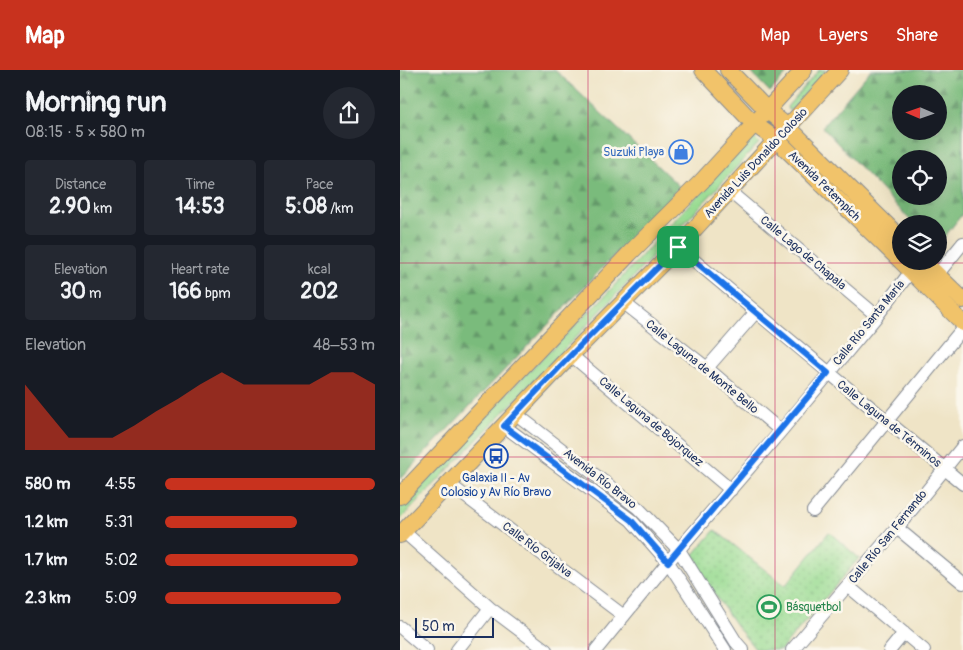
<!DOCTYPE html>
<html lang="en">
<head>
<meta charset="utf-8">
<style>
  :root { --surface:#171b24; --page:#242831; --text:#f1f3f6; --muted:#9ea1a6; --accent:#c8321e }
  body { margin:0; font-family:Pangolin,sans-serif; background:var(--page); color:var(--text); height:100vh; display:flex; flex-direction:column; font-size:19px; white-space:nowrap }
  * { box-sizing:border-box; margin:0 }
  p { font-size:16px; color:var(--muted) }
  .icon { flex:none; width:28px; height:28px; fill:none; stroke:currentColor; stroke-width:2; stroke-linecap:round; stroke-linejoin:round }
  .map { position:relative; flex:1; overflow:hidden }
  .details { display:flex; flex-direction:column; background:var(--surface); width:400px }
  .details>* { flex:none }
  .needle { width:32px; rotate:272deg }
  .tools { position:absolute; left:492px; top:15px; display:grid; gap:10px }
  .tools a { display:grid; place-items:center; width:55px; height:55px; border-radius:50%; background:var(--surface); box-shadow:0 5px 20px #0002; font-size:25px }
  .scale { position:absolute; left:15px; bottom:12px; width:79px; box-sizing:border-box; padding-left:5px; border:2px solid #1b2f5e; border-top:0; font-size:14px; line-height:18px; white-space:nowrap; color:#1b2f5e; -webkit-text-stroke:4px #fbf7ec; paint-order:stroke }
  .pin { position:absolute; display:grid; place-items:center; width:42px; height:42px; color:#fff; margin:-21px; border-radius:10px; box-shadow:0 2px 8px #0006 }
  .round { display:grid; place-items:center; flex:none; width:52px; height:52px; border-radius:26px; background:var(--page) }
  .summary { display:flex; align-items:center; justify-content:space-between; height:85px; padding:0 25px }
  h1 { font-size:28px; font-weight:800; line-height:38px }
  .metrics { display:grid; grid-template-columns:repeat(3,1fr); gap:8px; height:85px; padding:5px 25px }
  .metrics div { display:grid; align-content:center; border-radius:5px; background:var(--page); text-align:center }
  .metrics b { font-size:21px; font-weight:800 }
  .metrics small { font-size:14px; font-weight:400 }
  .metrics p { font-size:14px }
  .chart { height:140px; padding:10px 25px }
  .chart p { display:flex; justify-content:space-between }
  .chart svg { width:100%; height:90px; margin-top:5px; fill:var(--accent); opacity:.7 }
  ul { padding:0 25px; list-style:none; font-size:16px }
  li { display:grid; grid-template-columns:80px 60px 1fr; align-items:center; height:38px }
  li i { height:12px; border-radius:6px; background:var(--accent) }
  header { display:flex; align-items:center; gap:30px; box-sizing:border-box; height:70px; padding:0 25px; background:var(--accent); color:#fff }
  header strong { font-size:24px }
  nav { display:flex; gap:28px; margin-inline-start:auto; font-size:18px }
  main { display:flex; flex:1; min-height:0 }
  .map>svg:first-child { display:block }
  .green { fill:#99db92; stroke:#5a8578 }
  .forest { fill:url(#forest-firs); stroke:#4a756d; fill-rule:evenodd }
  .park { fill:url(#park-dots); stroke:#5a8578 }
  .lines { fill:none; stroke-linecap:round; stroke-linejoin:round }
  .minor-casing { stroke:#858a92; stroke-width:14 }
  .major-casing { stroke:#858a92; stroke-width:18 }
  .minor { stroke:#fff; stroke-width:12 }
  .major { stroke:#f1c36a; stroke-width:16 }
  .route-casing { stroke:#fff; stroke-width:10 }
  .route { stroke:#1a73e8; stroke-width:6 }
  .grid { fill:none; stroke:#c2185b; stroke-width:1; stroke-opacity:0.55 }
  .labels { text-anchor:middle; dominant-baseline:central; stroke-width:5; stroke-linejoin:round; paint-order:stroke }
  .shop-label { font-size:12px; fill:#366cbe; stroke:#fbf7ec; text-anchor:end }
  .street-label { font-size:12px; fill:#1b2f5e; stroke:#fbf7ec }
  .transit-label { font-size:12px; fill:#164399; stroke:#fbf7ec }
  .leisure-label { font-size:12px; fill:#27864d; stroke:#fbf7ec; text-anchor:start }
</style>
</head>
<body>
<header>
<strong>Map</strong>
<nav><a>Map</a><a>Layers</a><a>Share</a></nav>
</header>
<main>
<section class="details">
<div class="summary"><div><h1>Morning run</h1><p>08:15 · 5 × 580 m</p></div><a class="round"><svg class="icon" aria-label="share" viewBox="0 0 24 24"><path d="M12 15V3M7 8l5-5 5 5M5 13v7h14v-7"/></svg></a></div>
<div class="metrics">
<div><p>Distance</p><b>2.90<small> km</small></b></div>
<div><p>Time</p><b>14:53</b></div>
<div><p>Pace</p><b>5:08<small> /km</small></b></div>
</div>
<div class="metrics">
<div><p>Elevation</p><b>30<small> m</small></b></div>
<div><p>Heart rate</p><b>166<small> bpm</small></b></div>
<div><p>kcal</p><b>202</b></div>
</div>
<div class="chart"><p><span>Elevation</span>48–53 m</p>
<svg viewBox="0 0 160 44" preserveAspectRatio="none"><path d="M0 44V12L10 25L20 38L30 38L40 38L50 32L60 25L70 19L80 12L90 6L100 12L110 12L120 12L130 12L140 6L150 6L160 12V44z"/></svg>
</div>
<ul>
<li><b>580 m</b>4:55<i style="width:100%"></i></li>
<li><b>1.2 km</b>5:31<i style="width:63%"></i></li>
<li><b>1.7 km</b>5:02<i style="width:92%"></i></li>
<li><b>2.3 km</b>5:09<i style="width:84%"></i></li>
</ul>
</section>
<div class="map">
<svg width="563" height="580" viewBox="0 0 563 580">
  <defs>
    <pattern id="forest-firs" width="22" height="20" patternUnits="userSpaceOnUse" patternTransform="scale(1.25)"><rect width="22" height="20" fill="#7abb7c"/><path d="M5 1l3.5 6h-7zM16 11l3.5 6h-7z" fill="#639869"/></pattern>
    <pattern id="park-dots" width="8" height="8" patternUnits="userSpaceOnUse" patternTransform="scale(1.25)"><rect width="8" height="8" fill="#99db92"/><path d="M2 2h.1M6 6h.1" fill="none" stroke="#83bc80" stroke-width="1.8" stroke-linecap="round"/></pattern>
  </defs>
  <rect width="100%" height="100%" fill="#fbf7ec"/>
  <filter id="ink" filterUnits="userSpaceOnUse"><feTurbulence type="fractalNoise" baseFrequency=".02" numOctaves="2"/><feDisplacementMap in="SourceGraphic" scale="10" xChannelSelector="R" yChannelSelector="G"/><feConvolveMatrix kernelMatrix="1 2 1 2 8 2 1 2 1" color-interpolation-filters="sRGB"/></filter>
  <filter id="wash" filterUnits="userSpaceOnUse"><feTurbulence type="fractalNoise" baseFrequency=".0096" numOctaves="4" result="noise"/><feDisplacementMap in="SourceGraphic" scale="20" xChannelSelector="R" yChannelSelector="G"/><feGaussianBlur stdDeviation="1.12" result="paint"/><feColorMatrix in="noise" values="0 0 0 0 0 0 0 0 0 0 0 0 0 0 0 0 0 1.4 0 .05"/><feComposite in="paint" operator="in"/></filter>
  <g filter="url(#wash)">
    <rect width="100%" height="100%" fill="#efe4c6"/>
    <path class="green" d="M419 0H426L391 40H388L387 37Z
      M352 66 359 73 264 175 0 450V435L108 322 201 230Z"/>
    <path class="forest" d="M0 0H155L280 117 0 409Z
      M349 0H390L370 22Z
      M471 0H563V143L539 174V154H514L422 57ZM501 24H539V61H501ZM501 89H539V126H501Z"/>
    <path class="park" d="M315 460 385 516 429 462 459 488 381 580H356L338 558 290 489Z"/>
  </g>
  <g filter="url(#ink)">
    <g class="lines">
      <g class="minor-casing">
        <path id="minor" d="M329 121 477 246
          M278 177 563 414
          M537 205 563 173
          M224 233 307 298 381 361
          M171 285 331 420
          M307 298 355 243
          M116 344 238 438 279 480 336 572 343 580
          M104 356 231 450 268 492 325 580
          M49 414 224 546
          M413 441 563 258
          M497 458 563 513
          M3 461 90 538 146 580
          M448 516 524 580
          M0 557 27 580
          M57 580 90 538
          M196 580 268 492 381 361 477 246 511 201
          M392 580 497 458 563 376
          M490 580 504 563"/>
      </g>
      <g class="major-casing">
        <path id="major" d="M303 0 354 54 377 70 501 191
          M328 0 368 41 389 58 501 169
          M501 191 563 253
          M523 191 563 230
          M0 426 229 184 302 111 404 0
          M0 465 171 285 278 177 440 0"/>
      </g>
      <use href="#minor" class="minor"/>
      <use href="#major" class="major"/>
    </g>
  </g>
  <g class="lines" filter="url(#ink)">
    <g class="route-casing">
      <path id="route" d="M278 177 428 303 268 492 231 450 104 356 171 285Z"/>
    </g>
    <use href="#route" class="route"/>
  </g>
  <path class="grid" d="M188 0V580M375 0V580M0 193H563M0 387H563"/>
  <defs>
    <g id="shop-ring" transform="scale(1.25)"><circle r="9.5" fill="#fbf7ec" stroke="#3f7fe0" stroke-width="1.5"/><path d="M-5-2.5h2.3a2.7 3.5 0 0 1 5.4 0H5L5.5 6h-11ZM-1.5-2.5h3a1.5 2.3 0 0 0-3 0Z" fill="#3f7fe0"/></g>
    <g id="bus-ring" transform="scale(1.25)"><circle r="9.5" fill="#fbf7ec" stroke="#1a4fb4" stroke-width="1.5"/><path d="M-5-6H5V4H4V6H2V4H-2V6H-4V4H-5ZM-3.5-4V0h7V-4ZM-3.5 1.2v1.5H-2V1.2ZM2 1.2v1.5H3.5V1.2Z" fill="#1a4fb4"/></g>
    <g id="stadium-ring" transform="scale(1.25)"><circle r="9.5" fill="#fbf7ec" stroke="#2e9e5b" stroke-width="1.5"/><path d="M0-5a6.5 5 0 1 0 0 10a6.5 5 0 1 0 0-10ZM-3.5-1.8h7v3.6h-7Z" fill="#2e9e5b"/></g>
  </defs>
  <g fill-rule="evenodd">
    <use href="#shop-ring" x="281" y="82"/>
    <use href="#bus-ring" x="96" y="386"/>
    <use href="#stadium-ring" x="369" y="537"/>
  </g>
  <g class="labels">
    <g class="shop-label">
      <text x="264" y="82">Suzuki Playa</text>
    </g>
    <g class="street-label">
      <text transform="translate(356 93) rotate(-47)">Avenida Luis Donaldo Colosio</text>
      <text transform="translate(424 116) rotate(44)">Avenida Petempich</text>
      <text transform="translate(403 183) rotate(40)">Calle Lago de Chapala</text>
      <text transform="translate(469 253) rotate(-51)">Calle Río Santa María</text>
      <text transform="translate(302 297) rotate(39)">Calle Laguna de Monte Bello</text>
      <text transform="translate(251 352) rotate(40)">Calle Laguna de Bojorquez</text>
      <text transform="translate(489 354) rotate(39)">Calle Laguna de Términos</text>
      <text transform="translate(200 409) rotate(38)">Avenida Río Bravo</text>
      <text transform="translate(488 467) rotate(-51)">Calle Río San Fernando</text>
      <text transform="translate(137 480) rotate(37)">Calle Río Grijalva</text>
    </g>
    <g class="transit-label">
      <text x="96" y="408">Galaxia II - Av<tspan x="96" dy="14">Colosio y Av Río Bravo</tspan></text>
    </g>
    <g class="leisure-label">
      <text x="386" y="537">Básquetbol</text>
    </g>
  </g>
</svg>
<div class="tools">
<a><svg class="needle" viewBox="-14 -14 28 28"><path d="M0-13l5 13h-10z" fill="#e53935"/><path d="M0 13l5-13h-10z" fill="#9ea1a6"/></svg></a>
<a><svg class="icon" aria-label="locate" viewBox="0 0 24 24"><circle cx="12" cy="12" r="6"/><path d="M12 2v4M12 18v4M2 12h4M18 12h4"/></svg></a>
<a><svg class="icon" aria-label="layers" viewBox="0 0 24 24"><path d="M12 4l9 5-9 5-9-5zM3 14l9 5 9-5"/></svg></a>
</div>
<div class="scale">50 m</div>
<div class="pin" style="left:278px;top:177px;background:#1e9e55"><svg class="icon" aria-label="arrive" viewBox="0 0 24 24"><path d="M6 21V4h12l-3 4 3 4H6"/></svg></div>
</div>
</main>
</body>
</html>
